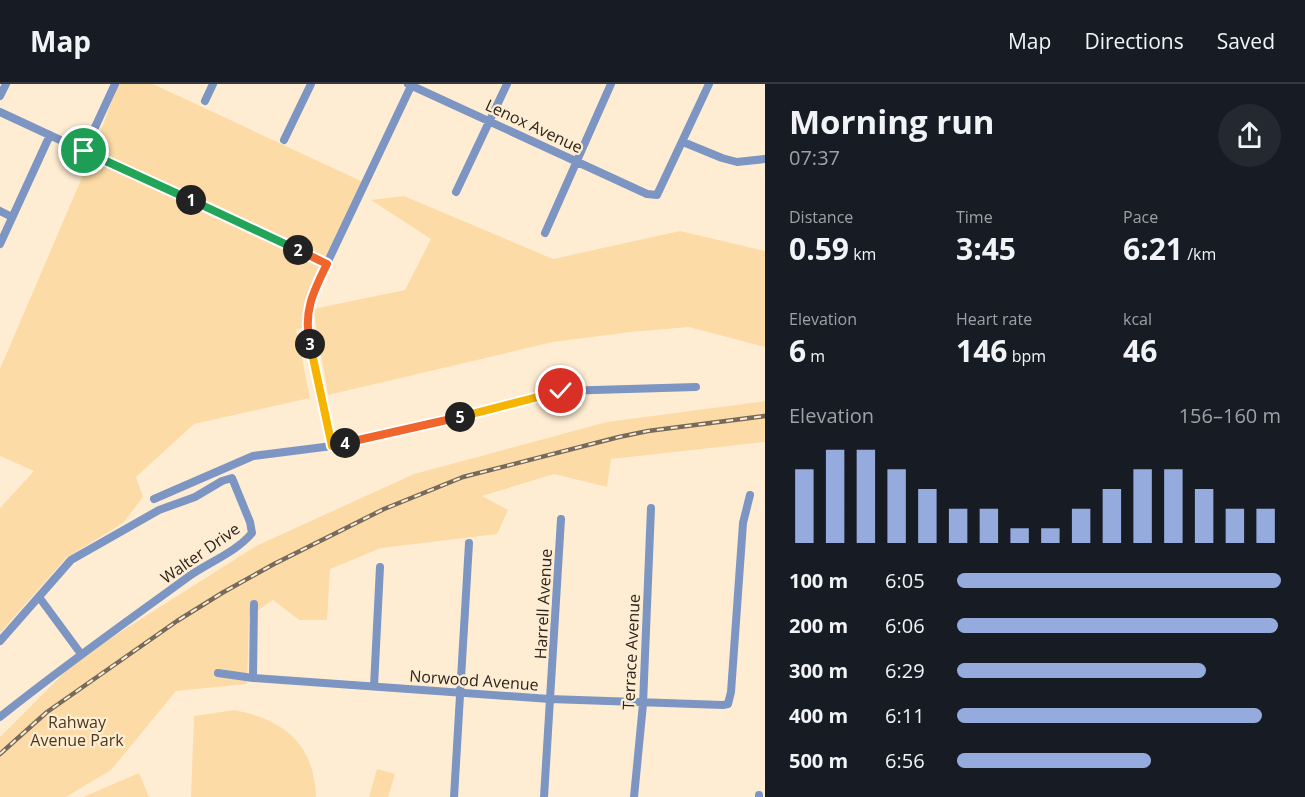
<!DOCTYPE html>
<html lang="en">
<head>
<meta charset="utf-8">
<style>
  :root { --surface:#171b24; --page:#242831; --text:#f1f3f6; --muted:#9ea1a6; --line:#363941; --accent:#95abde }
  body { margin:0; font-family:"Open Sans",sans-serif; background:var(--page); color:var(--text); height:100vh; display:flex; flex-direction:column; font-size:22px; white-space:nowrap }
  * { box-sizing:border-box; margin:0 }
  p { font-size:20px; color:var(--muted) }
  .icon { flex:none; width:33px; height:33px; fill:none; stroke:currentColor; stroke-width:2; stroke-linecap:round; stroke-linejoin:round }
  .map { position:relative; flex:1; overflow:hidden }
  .side { display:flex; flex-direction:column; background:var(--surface); width:540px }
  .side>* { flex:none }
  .pin { position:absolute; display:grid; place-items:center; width:51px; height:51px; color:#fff; margin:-26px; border:3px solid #fff; border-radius:50%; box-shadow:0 2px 6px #0007 }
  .km { position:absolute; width:30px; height:30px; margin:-15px; border-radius:50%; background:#222; color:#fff; font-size:16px; line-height:30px; text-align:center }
  .round { display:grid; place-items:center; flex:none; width:63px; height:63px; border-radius:32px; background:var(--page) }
  .summary { display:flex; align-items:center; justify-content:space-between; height:102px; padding:0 24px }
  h1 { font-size:33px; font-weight:700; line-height:45px }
  .stats { display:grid; grid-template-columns:repeat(3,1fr); gap:9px; height:102px; padding:6px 24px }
  .stats div { display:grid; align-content:center }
  .stats b { font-size:30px; font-weight:700 }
  .stats small { font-size:16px; font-weight:400 }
  .stats p { font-size:16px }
  .chart { height:168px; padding:12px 24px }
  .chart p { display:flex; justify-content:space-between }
  .chart svg { width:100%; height:108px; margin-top:6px; stroke:var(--accent); stroke-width:6 }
  ul { padding:0 24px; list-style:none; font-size:20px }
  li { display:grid; grid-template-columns:96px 72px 1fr; align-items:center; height:45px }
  li i { height:15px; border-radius:8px; background:var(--accent) }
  header { display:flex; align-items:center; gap:36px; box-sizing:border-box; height:84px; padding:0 30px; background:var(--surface); border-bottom:2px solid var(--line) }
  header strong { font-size:28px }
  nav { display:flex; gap:33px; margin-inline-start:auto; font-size:21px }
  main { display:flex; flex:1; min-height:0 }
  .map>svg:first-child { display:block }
  .green { fill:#fddba7 }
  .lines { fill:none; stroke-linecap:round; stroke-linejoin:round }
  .minor { stroke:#7d95c3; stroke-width:8 }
  .rail-casing { stroke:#756a5b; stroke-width:4.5 }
  .rail { stroke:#ffedd3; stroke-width:2; stroke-dasharray:7; stroke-linecap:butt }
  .split-1-casing { stroke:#fff; stroke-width:12 }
  .split-2-casing { stroke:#fff; stroke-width:12 }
  .split-3-casing { stroke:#fff; stroke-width:12 }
  .split-4-casing { stroke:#fff; stroke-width:12 }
  .split-5-casing { stroke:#fff; stroke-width:12 }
  .split-6-casing { stroke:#fff; stroke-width:12 }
  .split-1 { stroke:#22a559; stroke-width:8 }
  .split-2 { stroke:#22a559; stroke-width:8 }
  .split-3 { stroke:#f0652b; stroke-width:8 }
  .split-4 { stroke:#f5b400; stroke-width:8 }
  .split-5 { stroke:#f0652b; stroke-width:8 }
  .split-6 { stroke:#f5b400; stroke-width:8 }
  .labels { text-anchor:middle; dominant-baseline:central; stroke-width:4.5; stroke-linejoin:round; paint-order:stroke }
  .street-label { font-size:16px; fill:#2b241b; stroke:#ffedd3 }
  .park-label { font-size:16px; fill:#4c391a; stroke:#ffedd3 }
</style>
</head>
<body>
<header>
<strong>Map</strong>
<nav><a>Map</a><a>Directions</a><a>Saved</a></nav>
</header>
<main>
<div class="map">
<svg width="765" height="713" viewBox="0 0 765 713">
  <rect width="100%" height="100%" fill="#ffedd3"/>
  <path class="green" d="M118 0H153L363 98 321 192 306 244 296 245 310 314 194 340 136 393 143 413 123 439 66 474 0 549V424L34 387 0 372V285L95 63Z
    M404 112 553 175 680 147 765 167V263L689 243 631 248 553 258 328 311 313 225 405 206 431 155 371 116Z
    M765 317V358L611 375 607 403 554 390 482 412 508 426 497 450 381 464 330 485 327 536H299L273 516 249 532 247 600 176 607 111 686 66 713H0V653L78 575 256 462 414 390 607 338Z
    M234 626C284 636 314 659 316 713H191L194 632Z
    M377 685 395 690 388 713H369Z
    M139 689 149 713H83Z"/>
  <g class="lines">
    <path class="minor" d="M408 0 647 110 657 111 709 0
      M0 12 6 0
      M205 17 213 0
      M0 28 327 180
      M284 56 311 0
      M683 58 722 74 737 78 765 75
      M84 67 115 0
      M456 108 507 0
      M0 127 12 133
      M545 149 611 0
      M0 160 50 51
      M332 362 306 244 308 225 321 192 412 0
      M154 415 253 372 332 362 446 336 561 307 696 303
      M39 513 81 570
      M0 557 71 476 159 426 195 413 222 397 232 394 250 438 252 449C235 469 209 478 188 493 125 539 61 584 0 633
      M218 589 253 594 550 615 723 621 728 620 731 608 743 439 750 411
      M253 594 254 520
      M374 602 380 483
      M454 713 469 459
      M544 713 561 435
      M634 713 643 620 651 424
      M759 713V711"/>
    <g class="rail-casing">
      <path id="rail" d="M0 670 47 628 177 537 222 509 274 480 384 425 463 393 619 353 648 347 765 332"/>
    </g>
    <use href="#rail" class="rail"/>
  </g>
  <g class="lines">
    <g class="split-1-casing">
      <path id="split-1" d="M84 67 191 116"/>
    </g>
    <g class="split-2-casing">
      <path id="split-2" d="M191 116 298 166"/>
    </g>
    <g class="split-3-casing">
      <path id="split-3" d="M298 166 327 180C313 208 303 228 310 260"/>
    </g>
    <g class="split-4-casing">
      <path id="split-4" d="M310 260 332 362 345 359"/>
    </g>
    <g class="split-5-casing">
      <path id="split-5" d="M345 359 460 333"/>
    </g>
    <g class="split-6-casing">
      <path id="split-6" d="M460 333 561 307"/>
    </g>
    <use href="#split-1" class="split-1"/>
    <use href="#split-2" class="split-2"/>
    <use href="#split-3" class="split-3"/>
    <use href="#split-4" class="split-4"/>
    <use href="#split-5" class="split-5"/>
    <use href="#split-6" class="split-6"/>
  </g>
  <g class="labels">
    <g class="street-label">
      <text transform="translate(534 42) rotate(25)">Lenox Avenue</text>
      <text transform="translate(200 469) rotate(-35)">Walter Drive</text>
      <text transform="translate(543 520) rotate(-87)">Harrell Avenue</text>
      <text transform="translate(631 568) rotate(-87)">Terrace Avenue</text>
      <text transform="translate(474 596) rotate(4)">Norwood Avenue</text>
    </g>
    <g class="park-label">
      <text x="77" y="638">Rahway<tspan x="77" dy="18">Avenue Park</tspan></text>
    </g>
  </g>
</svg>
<div class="pin" style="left:84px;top:67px;background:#1e9e55"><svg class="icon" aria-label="arrive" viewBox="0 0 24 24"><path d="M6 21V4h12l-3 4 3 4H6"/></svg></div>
<div class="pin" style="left:561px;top:307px;background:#d93025"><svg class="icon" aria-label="check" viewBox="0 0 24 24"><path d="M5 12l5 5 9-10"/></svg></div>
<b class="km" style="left:191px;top:116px">1</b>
<b class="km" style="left:298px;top:166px">2</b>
<b class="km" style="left:310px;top:260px">3</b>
<b class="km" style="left:345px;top:359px">4</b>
<b class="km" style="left:460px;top:333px">5</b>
</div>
<section class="side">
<div class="summary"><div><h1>Morning run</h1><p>07:37</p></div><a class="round"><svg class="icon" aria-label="share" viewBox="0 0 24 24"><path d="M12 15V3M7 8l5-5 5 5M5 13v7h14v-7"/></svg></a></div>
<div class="stats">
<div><p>Distance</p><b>0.59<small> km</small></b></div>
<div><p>Time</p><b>3:45</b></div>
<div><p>Pace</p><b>6:21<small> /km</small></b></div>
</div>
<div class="stats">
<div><p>Elevation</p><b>6<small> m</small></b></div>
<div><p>Heart rate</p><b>146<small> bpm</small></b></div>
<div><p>kcal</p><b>46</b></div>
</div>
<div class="chart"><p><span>Elevation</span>156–160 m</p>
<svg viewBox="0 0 160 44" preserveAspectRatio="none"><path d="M5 44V14M15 44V6M25 44V6M35 44V14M45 44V22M55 44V30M65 44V30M75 44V38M85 44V38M95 44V30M105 44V22M115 44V14M125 44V14M135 44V22M145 44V30M155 44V30"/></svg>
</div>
<ul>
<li><b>100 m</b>6:05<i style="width:100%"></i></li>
<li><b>200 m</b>6:06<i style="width:99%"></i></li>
<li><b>300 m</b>6:29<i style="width:77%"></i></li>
<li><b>400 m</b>6:11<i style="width:94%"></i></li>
<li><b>500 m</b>6:56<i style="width:60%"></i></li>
</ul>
</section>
</main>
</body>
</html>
